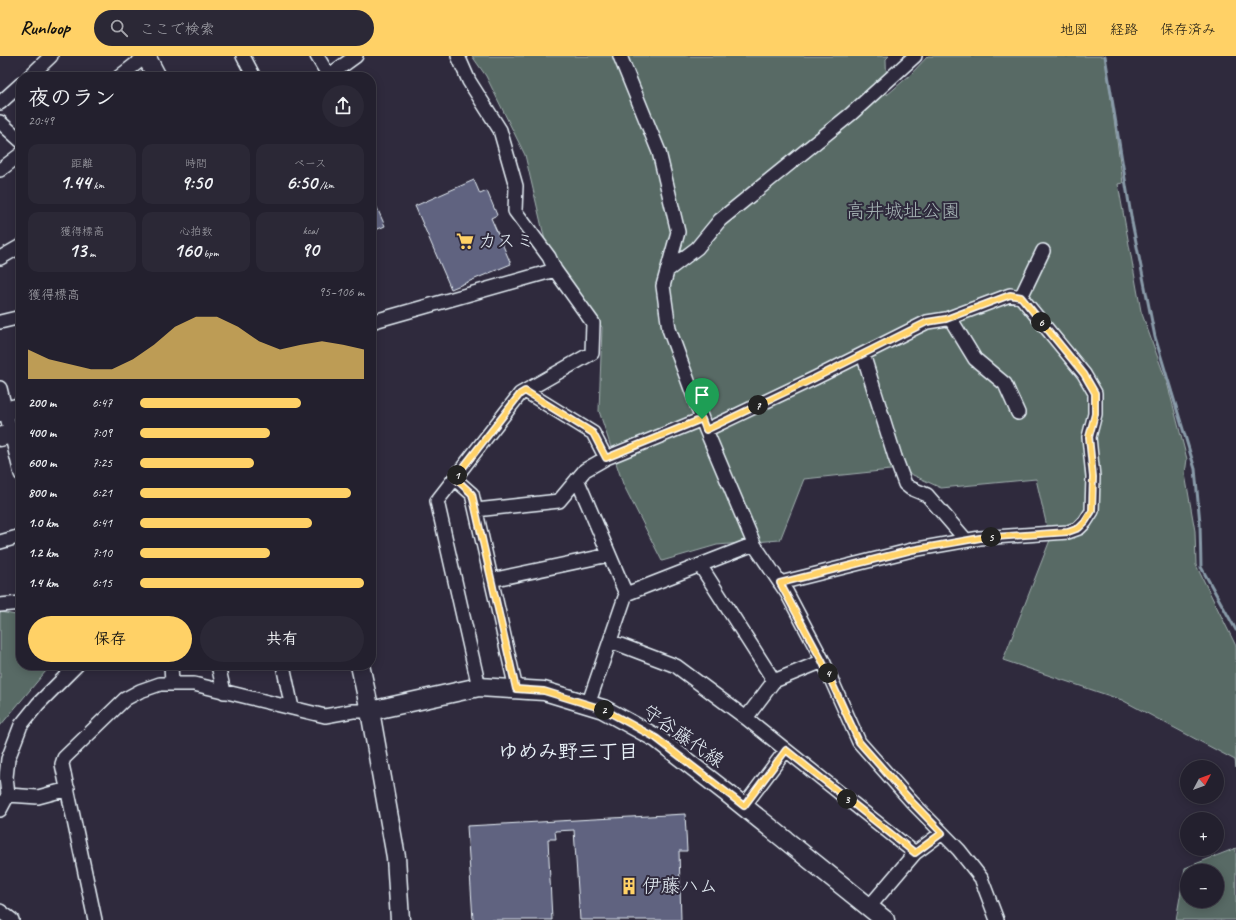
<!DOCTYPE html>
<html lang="ja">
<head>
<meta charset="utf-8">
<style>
  :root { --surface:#23202e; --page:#2b2836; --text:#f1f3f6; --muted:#a3a3aa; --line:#403e4a; --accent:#ffd166 }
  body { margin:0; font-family:Caveat,"Klee One",sans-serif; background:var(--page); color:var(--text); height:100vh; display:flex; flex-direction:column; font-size:15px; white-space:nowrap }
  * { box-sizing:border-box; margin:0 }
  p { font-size:13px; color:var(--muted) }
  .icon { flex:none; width:22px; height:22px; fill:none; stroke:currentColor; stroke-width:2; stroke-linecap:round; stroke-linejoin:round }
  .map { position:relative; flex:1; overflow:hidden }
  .side { position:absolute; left:16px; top:16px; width:360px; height:598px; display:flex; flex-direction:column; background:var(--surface); border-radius:16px; box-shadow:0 2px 10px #0003,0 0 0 1px var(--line) }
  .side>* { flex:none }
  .needle { width:26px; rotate:49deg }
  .fabs { position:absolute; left:1180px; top:704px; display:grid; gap:8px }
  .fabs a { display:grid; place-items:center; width:44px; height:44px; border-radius:50%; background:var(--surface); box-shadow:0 2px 10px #0003,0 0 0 1px var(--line); font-size:20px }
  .pin { position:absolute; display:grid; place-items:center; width:34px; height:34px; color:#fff; margin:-41px -17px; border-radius:50% 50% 50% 0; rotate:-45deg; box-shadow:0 0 4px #0007 }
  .pin .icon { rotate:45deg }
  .km { position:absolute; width:20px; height:20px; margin:-10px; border-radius:50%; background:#222; color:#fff; font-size:11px; line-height:20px; text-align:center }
  .round { display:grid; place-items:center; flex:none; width:42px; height:42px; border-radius:21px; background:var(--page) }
  .summary { display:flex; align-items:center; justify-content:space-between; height:68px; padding:0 12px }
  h1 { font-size:22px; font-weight:800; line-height:30px }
  .figures { display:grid; grid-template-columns:repeat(3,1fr); gap:6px; height:68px; padding:4px 12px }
  .figures div { display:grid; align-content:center; border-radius:10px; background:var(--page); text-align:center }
  .figures b { font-size:20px; font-weight:800 }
  .figures small { font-size:11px; font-weight:400 }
  .figures p { font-size:11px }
  .chart { height:112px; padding:8px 12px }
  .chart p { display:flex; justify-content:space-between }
  .chart svg { width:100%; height:72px; margin-top:4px; fill:var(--accent); opacity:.7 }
  .primary-button { display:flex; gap:8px; margin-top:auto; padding:8px 12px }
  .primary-button a { flex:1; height:46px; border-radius:24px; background:var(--accent); color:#111; font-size:16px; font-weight:800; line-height:46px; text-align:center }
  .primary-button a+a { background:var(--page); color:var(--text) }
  ul { padding:0 12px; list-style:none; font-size:13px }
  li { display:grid; grid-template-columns:64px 48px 1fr; align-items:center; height:30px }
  li i { height:10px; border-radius:5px; background:var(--accent) }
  header { display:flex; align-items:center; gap:24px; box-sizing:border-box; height:56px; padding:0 20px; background:var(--accent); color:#111 }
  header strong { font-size:19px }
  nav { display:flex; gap:22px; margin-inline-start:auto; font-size:14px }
  .search { width:280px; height:36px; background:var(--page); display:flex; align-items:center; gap:10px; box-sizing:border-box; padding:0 14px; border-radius:22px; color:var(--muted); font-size:15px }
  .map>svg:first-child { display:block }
  .green { fill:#586b65; stroke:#a0aeae; fill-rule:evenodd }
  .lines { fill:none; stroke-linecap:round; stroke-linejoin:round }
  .stream { stroke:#899ba9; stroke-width:3 }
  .building { fill:#606380; stroke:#e8f1f8 }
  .street-casing { stroke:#e8f1f8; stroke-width:16 }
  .secondary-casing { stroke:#e8f1f8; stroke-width:21 }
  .street { stroke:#2f2a3d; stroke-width:13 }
  .secondary { stroke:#2f2a3d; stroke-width:18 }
  .route-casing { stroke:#fff; stroke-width:8 }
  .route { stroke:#ffd166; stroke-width:5 }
  .labels { text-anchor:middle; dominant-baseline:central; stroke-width:4; stroke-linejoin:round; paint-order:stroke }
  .park-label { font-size:19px; fill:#a7b5b6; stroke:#2f2a3d }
  .poi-label { font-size:19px; fill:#e8f1f8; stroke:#2f2a3d; text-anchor:start }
  .street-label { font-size:19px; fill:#e8f1f8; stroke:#2f2a3d }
  .neighbourhood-label { font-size:20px; font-weight:bold; fill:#e8f1f8; stroke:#2f2a3d }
</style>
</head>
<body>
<header>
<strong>Runloop</strong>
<div class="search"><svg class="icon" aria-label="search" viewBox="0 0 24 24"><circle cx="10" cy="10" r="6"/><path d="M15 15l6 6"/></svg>ここで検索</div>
<nav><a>地図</a><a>経路</a><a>保存済み</a></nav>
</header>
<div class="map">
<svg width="1236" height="864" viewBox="0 0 1236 864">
  <rect width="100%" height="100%" fill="#2f2a3d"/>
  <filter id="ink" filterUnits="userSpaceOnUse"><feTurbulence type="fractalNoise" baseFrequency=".025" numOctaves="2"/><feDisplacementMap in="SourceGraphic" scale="8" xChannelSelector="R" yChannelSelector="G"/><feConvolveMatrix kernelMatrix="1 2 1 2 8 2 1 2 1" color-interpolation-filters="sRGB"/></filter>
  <g filter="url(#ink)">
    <path class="green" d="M472 0H889L886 3 887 39 910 19 928 0H1105L1123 127 1118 128 1141 255 1168 330 1187 403 1185 418 1195 475 1196 509 1236 590V712L1235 704 1122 644 1003 604 1050 484 1036 423 941 432 900 413 804 423 780 484 717 489 662 505 623 428 599 355 602 271 548 197 525 99 486 20Z
      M0 556 21 560V609H51L0 670Z
      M1236 792V864H1176L1185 812ZM1187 815H1217V845H1187Z"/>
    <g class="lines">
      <path class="stream" d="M1105 0 1132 166 1155 281 1195 413 1200 467 1201 511 1236 574"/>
    </g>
    <path class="building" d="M474 124 480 138 487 135 497 159 491 162 511 208 451 233 415 150Z
      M371 138 385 170 371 176Z
      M685 758 687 795H679L681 864H580L574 774 555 775 556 783H548L552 864H473L467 770Z"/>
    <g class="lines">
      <g class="street-casing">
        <path id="street" d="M243 0 254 21
          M317 0 329 20
          M458 0 469 25 500 74 516 130 515 155 549 201 555 214 593 267 592 297 520 338 437 445 479 631
          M620 0 659 96 678 176 663 230 669 273 706 374 755 490 787 537 823 605 859 686 912 746 959 794 981 822 997 864
          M29 21 51 0
          M119 21 146 0
          M327 21 356 0
          M0 47 21 28
          M0 66 21 85
          M0 114 21 98
          M0 202 21 190
          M668 214 697 192 720 164 851 58 915 0
          M1021 241 1043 195
          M950 262 975 303 1005 328 1018 357
          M0 266 21 261
          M371 266 555 214
          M863 298 895 401 905 428 910 432 927 439 966 484
          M0 332 21 418
          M525 335 593 377 606 402
          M706 374 815 322 927 266 946 263 1010 239 1021 241 1084 318 1095 337V358L1089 381 1093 421 1092 455 1085 466 1079 472 1068 476 980 482 912 494 780 527
          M455 423 472 438 516 633
          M577 423 626 538 588 649
          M476 454 559 445 585 414 606 402 702 363
          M0 486 21 480
          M700 509 774 625
          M491 524 609 499
          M626 538 754 488
          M0 549 21 547
          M610 585 676 610 746 662
          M171 609 172 627
          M218 609 224 636
          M283 609 292 652
          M786 694 915 797
          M8 739 38 741 68 733
          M744 750 786 694 746 662 774 625 823 605
          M0 754 8 739 6 721 8 703 21 669 38 648 77 609
          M869 851 915 797 942 777
          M0 855 12 864
          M95 864 62 708 64 702 125 643 140 635 160 628H194L325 660 353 655H370"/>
      </g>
      <g class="secondary-casing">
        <path id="secondary" d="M146 0 157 21
          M0 356 21 351
          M0 381 21 375
          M360 609 370 655 396 801 400 864
          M370 655 479 631 544 635 603 653 656 682 727 737 885 864"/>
      </g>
      <use href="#street" class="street"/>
      <use href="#secondary" class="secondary"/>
    </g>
  </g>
  <g class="lines" filter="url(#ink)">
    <g class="route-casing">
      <path id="route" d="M1010 239 1021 241 1084 318 1095 337V358L1089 381 1093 421 1092 455 1085 466 1079 472 1068 476 980 482 912 494 780 527 822 605 859 686 912 746 942 777 915 797 786 694 744 750 656 682 603 653 544 635 516 633 472 438 455 422 520 338 525 335 593 377 606 402 702 363 706 374 815 322 927 266 946 263Z"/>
    </g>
    <use href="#route" class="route"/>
  </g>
  <defs>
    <g id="supermarket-bare" transform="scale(1.38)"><path d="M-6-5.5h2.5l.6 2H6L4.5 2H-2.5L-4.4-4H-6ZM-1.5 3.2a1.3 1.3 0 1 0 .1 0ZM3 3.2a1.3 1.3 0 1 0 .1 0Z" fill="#ffd166" stroke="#2f2a3d" stroke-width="2.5" paint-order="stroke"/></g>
    <g id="building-bare" transform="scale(1.38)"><path d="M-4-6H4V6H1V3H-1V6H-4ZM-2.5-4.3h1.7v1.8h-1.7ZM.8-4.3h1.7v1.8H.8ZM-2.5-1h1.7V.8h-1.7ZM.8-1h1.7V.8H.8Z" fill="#ffd166" stroke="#2f2a3d" stroke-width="2.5" paint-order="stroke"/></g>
  </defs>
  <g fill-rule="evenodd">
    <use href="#supermarket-bare" x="465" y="185"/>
    <use href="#building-bare" x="629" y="830"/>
  </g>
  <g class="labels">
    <g class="park-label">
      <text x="903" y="155">高井城址公園</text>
    </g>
    <g class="poi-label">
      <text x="478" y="185">カスミ</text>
      <text x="642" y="830">伊藤ハム</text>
    </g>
    <g class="street-label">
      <text transform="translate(683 680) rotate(35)">守谷藤代線</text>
    </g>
    <g class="neighbourhood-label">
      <text x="568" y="695">ゆめみ野三丁目</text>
    </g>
  </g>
</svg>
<div class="fabs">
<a><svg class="needle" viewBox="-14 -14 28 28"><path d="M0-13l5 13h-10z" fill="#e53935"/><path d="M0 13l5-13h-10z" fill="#a3a3aa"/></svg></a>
<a>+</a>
<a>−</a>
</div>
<div class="pin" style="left:702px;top:363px;background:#1e9e55"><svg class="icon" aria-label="arrive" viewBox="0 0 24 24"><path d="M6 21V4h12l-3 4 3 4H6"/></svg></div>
<b class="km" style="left:457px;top:419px">1</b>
<b class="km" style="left:604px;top:654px">2</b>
<b class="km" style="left:847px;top:743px">3</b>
<b class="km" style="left:828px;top:617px">4</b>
<b class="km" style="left:991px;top:481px">5</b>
<b class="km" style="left:1041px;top:266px">6</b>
<b class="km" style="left:758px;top:349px">7</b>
<section class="side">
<div class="summary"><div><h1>夜のラン</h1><p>20:49</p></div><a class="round"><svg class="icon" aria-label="share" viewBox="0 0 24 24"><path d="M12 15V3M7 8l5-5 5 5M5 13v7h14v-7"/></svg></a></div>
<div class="figures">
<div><p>距離</p><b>1.44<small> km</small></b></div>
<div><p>時間</p><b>9:50</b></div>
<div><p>ペース</p><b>6:50<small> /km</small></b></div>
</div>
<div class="figures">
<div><p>獲得標高</p><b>13<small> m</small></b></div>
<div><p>心拍数</p><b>160<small> bpm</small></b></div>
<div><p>kcal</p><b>90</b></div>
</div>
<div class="chart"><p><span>獲得標高</span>95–106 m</p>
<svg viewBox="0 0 160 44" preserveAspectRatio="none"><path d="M0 44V26L10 32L20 35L30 38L40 38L50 32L60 23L70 12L80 6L90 6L100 12L110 21L120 26L130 23L140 21L150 23L160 26V44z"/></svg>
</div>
<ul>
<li><b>200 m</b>6:47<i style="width:72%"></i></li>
<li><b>400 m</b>7:09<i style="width:58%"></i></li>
<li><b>600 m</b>7:25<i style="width:51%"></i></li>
<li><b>800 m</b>6:21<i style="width:94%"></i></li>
<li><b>1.0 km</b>6:41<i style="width:77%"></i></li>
<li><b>1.2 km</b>7:10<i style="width:58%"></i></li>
<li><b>1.4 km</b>6:15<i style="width:100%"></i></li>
</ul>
<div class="primary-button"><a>保存</a><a>共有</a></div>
</section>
</div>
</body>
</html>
